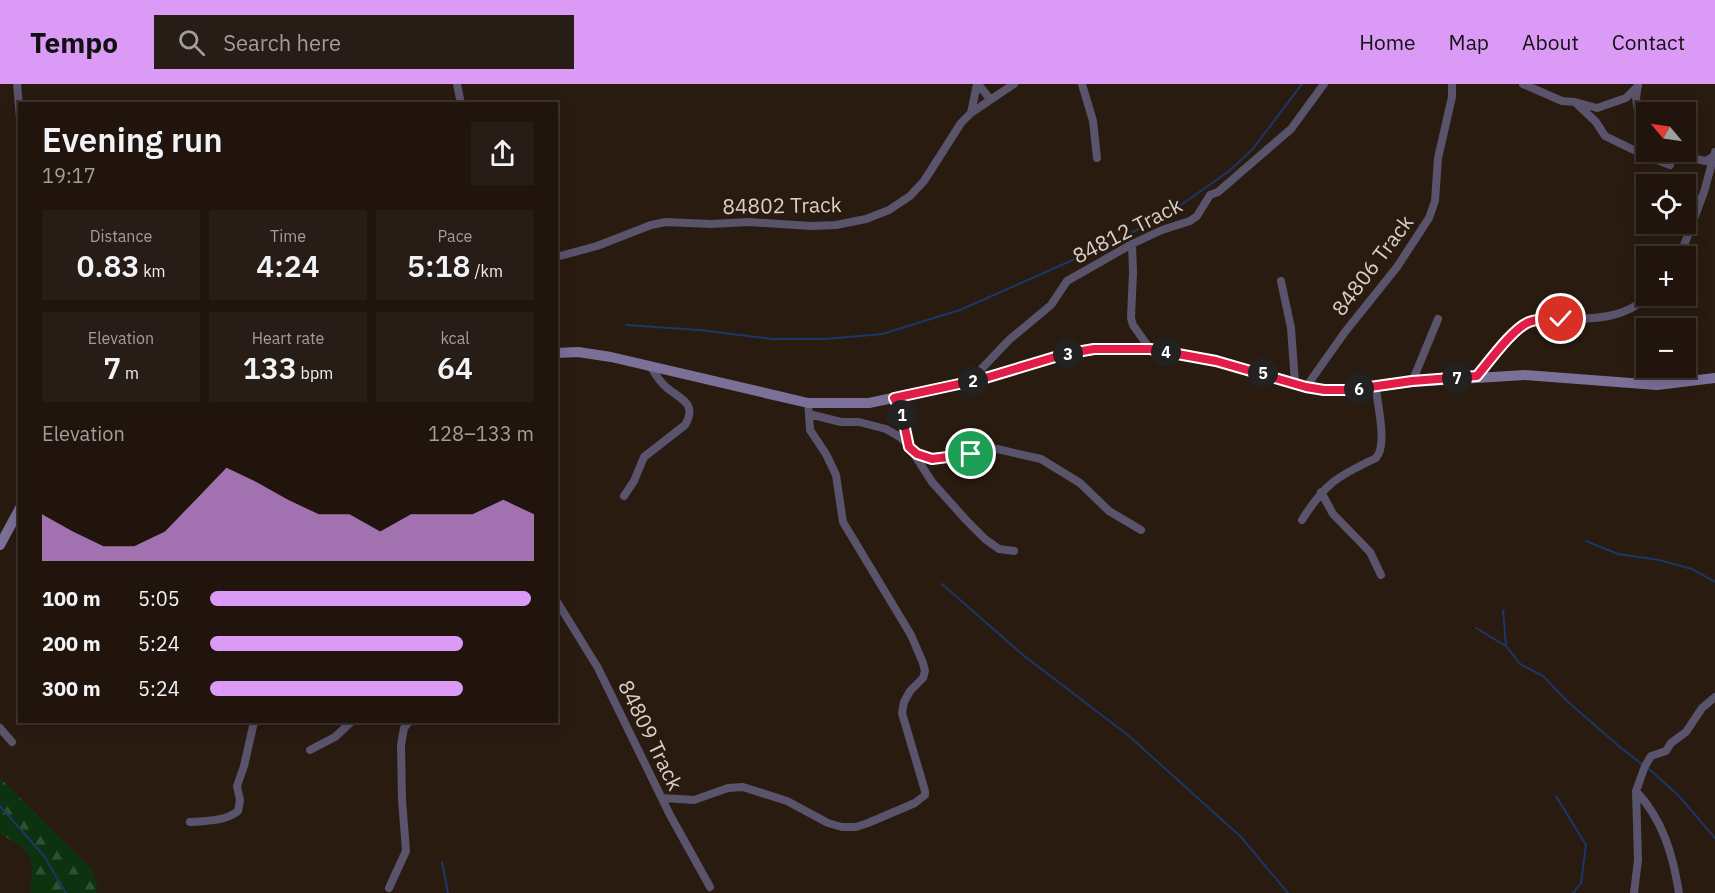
<!DOCTYPE html>
<html lang="en">
<head>
<meta charset="utf-8">
<style>
  :root { --surface:#20140d; --page:#281d16; --text:#f1f3f6; --muted:#a29e9d; --line:#3d332e; --accent:#da9af6 }
  body { margin:0; font-family:"IBM Plex Sans",sans-serif; background:var(--page); color:var(--text); height:100vh; display:flex; flex-direction:column; font-size:22px; white-space:nowrap }
  * { box-sizing:border-box; margin:0 }
  p { font-size:20px; color:var(--muted) }
  .icon { flex:none; width:33px; height:33px; fill:none; stroke:currentColor; stroke-width:2; stroke-linecap:round; stroke-linejoin:round }
  .map { position:relative; flex:1; overflow:hidden }
  .drawer { position:absolute; left:18px; top:18px; width:540px; height:621px; display:flex; flex-direction:column; background:var(--surface); border-radius:0px; box-shadow:0 3px 15px #0003,0 0 0 2px var(--line) }
  .drawer>* { flex:none }
  .needle { width:39px; rotate:299deg }
  .buttons { position:absolute; left:1636px; top:18px; display:grid; gap:12px }
  .buttons a { display:grid; place-items:center; width:60px; height:60px; border-radius:0px; background:var(--surface); box-shadow:0 3px 15px #0003,0 0 0 2px var(--line); font-size:30px }
  .pin { position:absolute; display:grid; place-items:center; width:51px; height:51px; color:#fff; margin:-26px; border:3px solid #fff; border-radius:50%; box-shadow:0 2px 6px #0007 }
  .km { position:absolute; width:30px; height:30px; margin:-15px; border-radius:50%; background:#222; color:#fff; font-size:16px; line-height:30px; text-align:center }
  .round { display:grid; place-items:center; flex:none; width:63px; height:63px; border-radius:0px; background:var(--page) }
  .headline { display:flex; align-items:center; justify-content:space-between; height:102px; padding:0 24px }
  h1 { font-size:33px; font-weight:600; line-height:45px }
  .figures { display:grid; grid-template-columns:repeat(3,1fr); gap:9px; height:102px; padding:6px 24px }
  .figures div { display:grid; align-content:center; border-radius:0px; background:var(--page); text-align:center }
  .figures b { font-size:30px; font-weight:600 }
  .figures small { font-size:16px; font-weight:400 }
  .figures p { font-size:16px }
  .chart { height:168px; padding:12px 24px }
  .chart p { display:flex; justify-content:space-between }
  .chart svg { width:100%; height:108px; margin-top:6px; fill:var(--accent); opacity:.7 }
  ul { padding:0 24px; list-style:none; font-size:20px }
  li { display:grid; grid-template-columns:96px 72px 1fr; align-items:center; height:45px }
  li i { height:15px; border-radius:8px; background:var(--accent) }
  header { display:flex; align-items:center; gap:36px; box-sizing:border-box; height:84px; padding:0 30px; background:var(--accent); color:#111 }
  header strong { font-size:28px }
  nav { display:flex; gap:33px; margin-inline-start:auto; font-size:21px }
  .search { width:420px; height:54px; background:var(--page); display:flex; align-items:center; gap:15px; box-sizing:border-box; padding:0 21px; border-radius:0px; color:var(--muted); font-size:22px }
  .map>svg:first-child { display:block }
  .forest { fill:url(#forest-firs) }
  .lines { fill:none; stroke-linecap:round; stroke-linejoin:round }
  .stream { stroke:#1a3767; stroke-width:2 }
  .street { stroke:#59536c; stroke-width:8 }
  .secondary { stroke:#7b7098; stroke-width:10 }
  .route-casing { stroke:#fff; stroke-width:12 }
  .route { stroke:#e11d48; stroke-width:8 }
  .labels { text-anchor:middle; dominant-baseline:central; stroke-width:5; stroke-linejoin:round; paint-order:stroke }
  .street-label { font-size:21px; fill:#dacfc8; stroke:#2a1b11 }
</style>
</head>
<body>
<header>
<strong>Tempo</strong>
<div class="search"><svg class="icon" aria-label="search" viewBox="0 0 24 24"><circle cx="10" cy="10" r="6"/><path d="M15 15l6 6"/></svg>Search here</div>
<nav><a>Home</a><a>Map</a><a>About</a><a>Contact</a></nav>
</header>
<div class="map">
<svg width="1715" height="809" viewBox="0 0 1715 809">
  <defs>
    <pattern id="forest-firs" width="22" height="20" patternUnits="userSpaceOnUse" patternTransform="scale(1.5)"><rect width="22" height="20" fill="#0c3210"/><path d="M5 1l3.5 6h-7zM16 11l3.5 6h-7z" fill="#2f4f31"/></pattern>
  </defs>
  <rect width="100%" height="100%" fill="#2a1b11"/>
  <path class="forest" d="M0 694 91 784 98 804 96 809H31C32 769 36 770 0 750Z"/>
  <g class="lines">
    <path class="stream" d="M626 241 699 246 773 255H826L882 250 960 226 1100 164 1167 131 1229 87 1252 66 1302 0
      M1586 457 1618 470 1659 476 1692 485 1715 498
      M942 500 1023 571 1129 652 1241 753 1288 809
      M1503 526 1506 562 1520 580 1543 592 1567 617 1621 664 1643 681
      M1476 544 1504 561
      M1648 684 1679 712 1715 754
      M1556 712 1586 761 1581 799 1573 809
      M0 722 44 772 66 809
      M442 778 448 809"/>
    <path class="street" d="M17 0 20 34
      M457 0 461 20
      M978 0 990 15
      M1082 0 1093 37 1097 74
      M1523 0 1562 17 1575 18 1596 38 1605 52 1644 71 1670 81
      M1638 1 1636 14 1640 40
      M1575 18 1597 24 1626 14 1638 2
      M971 29 1014 0
      M1675 71 1706 77 1714 72
      M1132 160 1133 188 1131 234 1133 241 1150 265
      M1680 172 1704 108 1715 68
      M556 173 597 162 651 141 666 138 711 140 749 138 811 142 836 141 866 135 889 126 910 112 924 97 961 39 971 29 977 0
      M1281 197 1291 244 1295 299
      M1477 292C1490 277 1510 246 1528 238 1535 235 1544 236 1551 236 1585 234 1622 238 1648 212
      M969 298 1009 256 1051 221 1067 197 1132 160 1162 146 1190 137 1197 132 1210 111 1218 108 1291 45 1324 0
      M1412 298 1438 235
      M1306 303 1345 248 1397 183 1429 134 1435 117 1438 74 1452 13V0
      M894 314 902 330 909 362 932 398 967 437 985 455 999 465 1014 467
      M808 319 809 330 841 338H859L886 345 900 353 917 370 932 375 949 374 997 365 1041 375 1080 399 1109 427 1141 446
      M1321 408 1333 430 1370 468 1381 491
      M624 412 634 397 644 373 685 341C698 319 680 315 666 303 659 297 655 290 651 283
      M1302 436C1325 399 1338 392 1376 374 1388 361 1377 320 1376 303
      M556 516 598 584 670 731 710 803
      M0 644 12 658
      M310 666 335 653 351 638
      M1636 707C1663 736 1673 771 1679 809
      M662 714 694 716 728 704 743 703 787 717 828 739 842 743H856L868 739 915 719 925 711V707L902 629 904 618 910 607 923 594 925 587 923 579 911 551 843 438 836 391 826 370 810 346 809 330
      M190 738C206 737 226 737 238 727L240 716 237 702 244 682 254 638
      M389 804 406 767 402 716 401 661 404 644 409 638
      M1634 809 1638 776 1636 707 1645 682 1651 672 1666 667 1671 659 1686 648 1702 624 1715 613"/>
    <path class="secondary" d="M556 269 578 268 611 273 808 319H869L982 295 1065 270 1094 265 1115 264 1150 265 1217 277 1306 303 1324 306H1349L1412 298 1525 291 1657 301 1715 294
      M0 461 20 424"/>
  </g>
  <g class="lines">
    <g class="route-casing">
      <path id="route" d="M971 370 932 375 917 370 909 363 902 330 894 314 982 295 1065 270 1094 265H1150L1216 277 1306 303 1324 306H1349L1412 297 1477 292C1489 278 1512 245 1529 238 1538 234 1551 235 1561 235"/>
    </g>
    <use href="#route" class="route"/>
  </g>
  <g class="labels">
    <g class="street-label">
      <text transform="translate(782 121) rotate(-1)">84802 Track</text>
      <text transform="translate(1127 146) rotate(-27)">84812 Track</text>
      <text transform="translate(1372 181) rotate(-53)">84806 Track</text>
      <text transform="translate(651 651) rotate(64)">84809 Track</text>
    </g>
  </g>
</svg>
<div class="buttons">
<a><svg class="needle" viewBox="-14 -14 28 28"><path d="M0-13l5 13h-10z" fill="#e53935"/><path d="M0 13l5-13h-10z" fill="#a29e9d"/></svg></a>
<a><svg class="icon" aria-label="locate" viewBox="0 0 24 24"><circle cx="12" cy="12" r="6"/><path d="M12 2v4M12 18v4M2 12h4M18 12h4"/></svg></a>
<a>+</a>
<a>−</a>
</div>
<div class="pin" style="left:971px;top:370px;background:#1e9e55"><svg class="icon" aria-label="arrive" viewBox="0 0 24 24"><path d="M6 21V4h12l-3 4 3 4H6"/></svg></div>
<div class="pin" style="left:1561px;top:235px;background:#d93025"><svg class="icon" aria-label="check" viewBox="0 0 24 24"><path d="M5 12l5 5 9-10"/></svg></div>
<b class="km" style="left:902px;top:331px">1</b>
<b class="km" style="left:973px;top:297px">2</b>
<b class="km" style="left:1068px;top:270px">3</b>
<b class="km" style="left:1166px;top:268px">4</b>
<b class="km" style="left:1263px;top:289px">5</b>
<b class="km" style="left:1359px;top:305px">6</b>
<b class="km" style="left:1457px;top:294px">7</b>
<section class="drawer">
<div class="headline"><div><h1>Evening run</h1><p>19:17</p></div><a class="round"><svg class="icon" aria-label="share" viewBox="0 0 24 24"><path d="M12 15V3M7 8l5-5 5 5M5 13v7h14v-7"/></svg></a></div>
<div class="figures">
<div><p>Distance</p><b>0.83<small> km</small></b></div>
<div><p>Time</p><b>4:24</b></div>
<div><p>Pace</p><b>5:18<small> /km</small></b></div>
</div>
<div class="figures">
<div><p>Elevation</p><b>7<small> m</small></b></div>
<div><p>Heart rate</p><b>133<small> bpm</small></b></div>
<div><p>kcal</p><b>64</b></div>
</div>
<div class="chart"><p><span>Elevation</span>128–133 m</p>
<svg viewBox="0 0 160 44" preserveAspectRatio="none"><path d="M0 44V25L10 32L20 38L30 38L40 32L50 19L60 6L70 12L80 19L90 25L100 25L110 32L120 25L130 25L140 25L150 19L160 25V44z"/></svg>
</div>
<ul>
<li><b>100 m</b>5:05<i style="width:99%"></i></li>
<li><b>200 m</b>5:24<i style="width:78%"></i></li>
<li><b>300 m</b>5:24<i style="width:78%"></i></li>
</ul>
</section>
</div>
</body>
</html>
